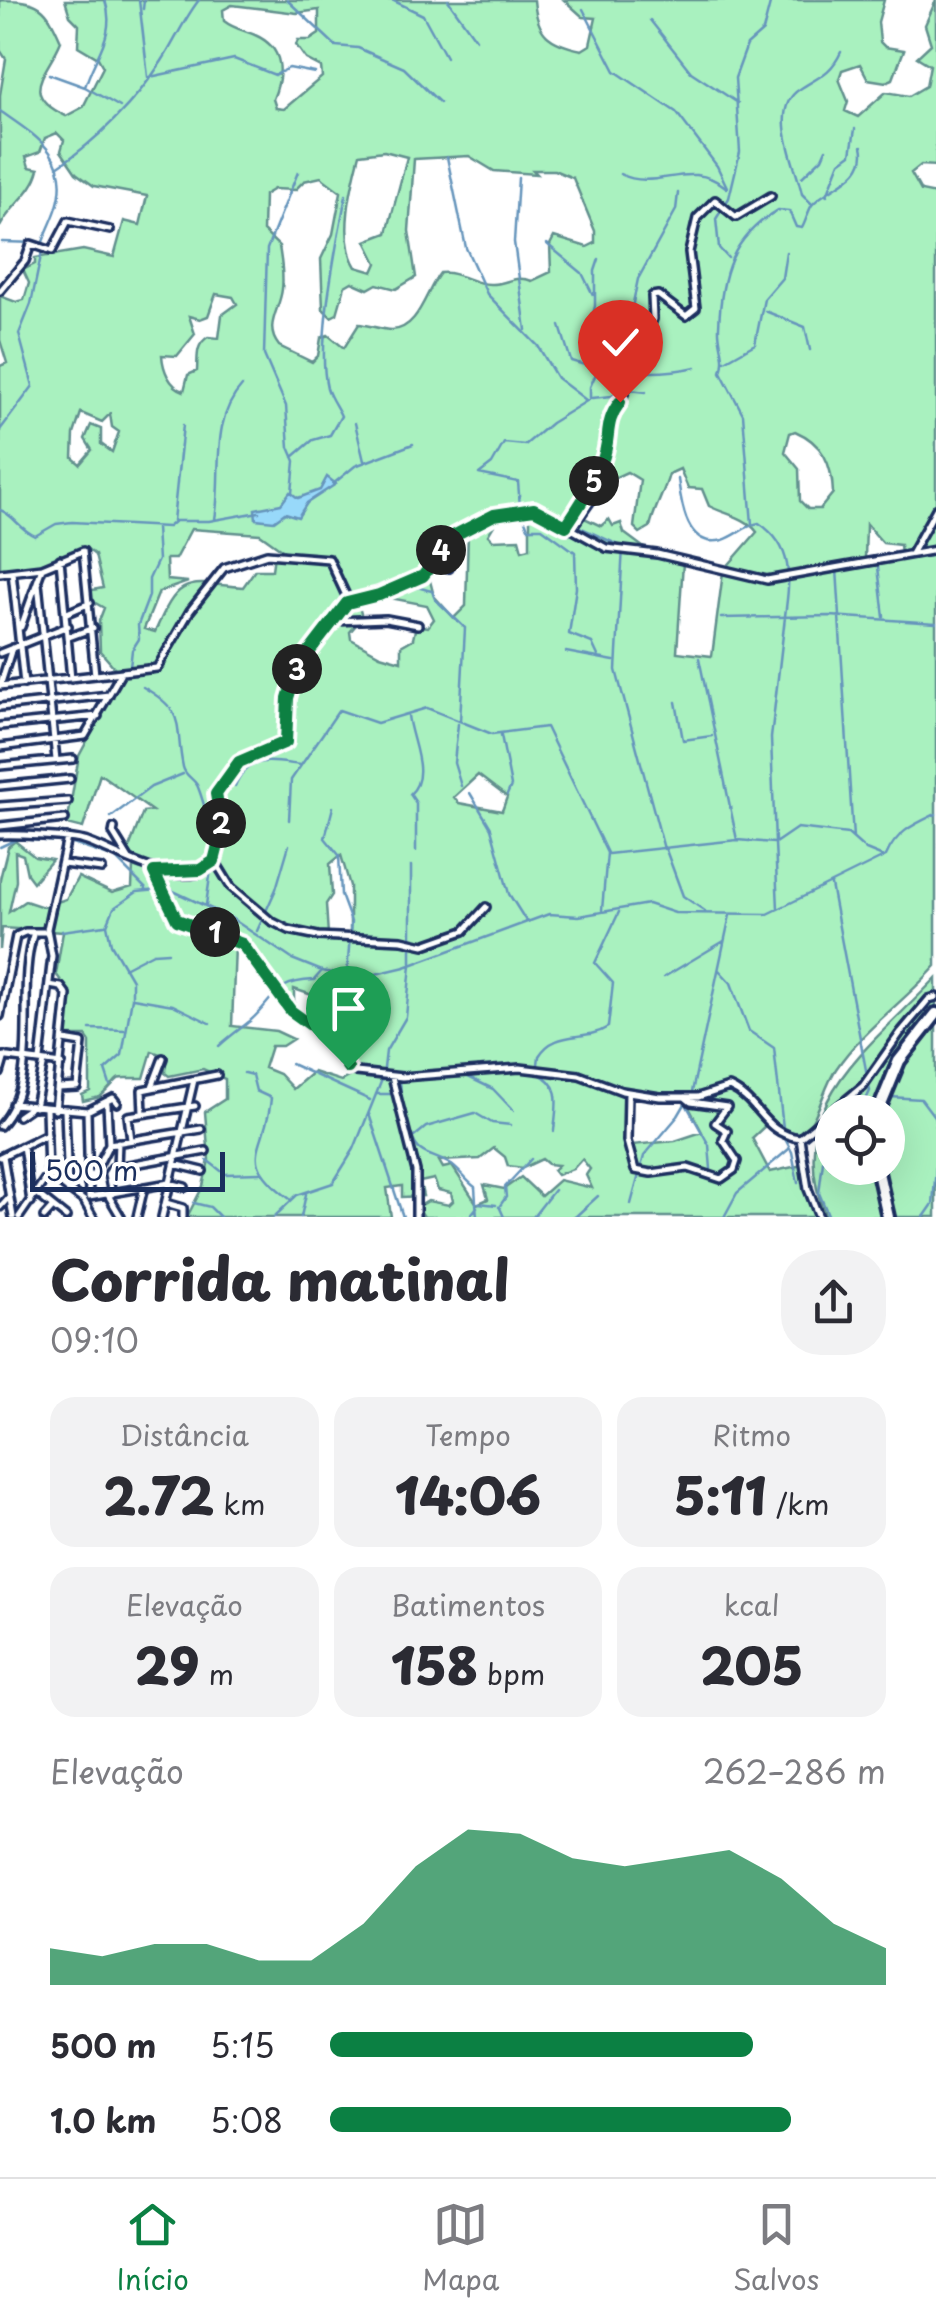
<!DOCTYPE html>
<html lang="pt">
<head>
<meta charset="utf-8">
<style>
  :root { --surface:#fff; --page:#f2f2f3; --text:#2b2b33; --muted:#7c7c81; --line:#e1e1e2; --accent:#0b8043 }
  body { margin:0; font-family:"Playpen Sans",sans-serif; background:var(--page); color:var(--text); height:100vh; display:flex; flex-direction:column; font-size:38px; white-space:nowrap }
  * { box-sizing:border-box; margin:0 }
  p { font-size:32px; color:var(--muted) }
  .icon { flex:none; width:55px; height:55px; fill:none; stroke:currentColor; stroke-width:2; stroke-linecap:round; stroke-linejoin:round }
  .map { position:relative; height:1217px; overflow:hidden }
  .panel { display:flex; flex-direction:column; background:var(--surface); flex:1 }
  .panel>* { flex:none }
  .controls { position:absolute; left:815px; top:1095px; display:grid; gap:20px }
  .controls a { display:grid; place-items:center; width:90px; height:90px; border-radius:50%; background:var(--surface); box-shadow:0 10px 40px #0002; font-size:50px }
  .scale { position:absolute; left:30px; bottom:25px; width:195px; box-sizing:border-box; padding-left:10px; border:5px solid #1b2f5e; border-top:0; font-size:28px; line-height:35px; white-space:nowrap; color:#1b2f5e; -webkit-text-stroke:8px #fff; paint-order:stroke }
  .pin { position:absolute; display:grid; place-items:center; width:85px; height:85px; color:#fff; margin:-102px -42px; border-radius:50% 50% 50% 0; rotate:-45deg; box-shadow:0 0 10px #0007 }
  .pin .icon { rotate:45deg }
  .km { position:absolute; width:50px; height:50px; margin:-25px; border-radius:50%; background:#222; color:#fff; font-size:28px; line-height:50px; text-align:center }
  .round { display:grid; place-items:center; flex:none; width:105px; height:105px; border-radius:40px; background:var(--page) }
  .head { display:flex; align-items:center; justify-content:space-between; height:170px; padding:0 50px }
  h1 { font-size:55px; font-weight:800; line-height:75px }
  .stats { display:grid; grid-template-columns:repeat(3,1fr); gap:15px; height:170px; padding:10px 50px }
  .stats div { display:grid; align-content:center; border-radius:25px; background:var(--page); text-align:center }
  .stats b { font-size:50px; font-weight:800 }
  .stats small { font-size:28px; font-weight:400 }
  .stats p { font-size:28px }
  .chart { height:280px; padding:20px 50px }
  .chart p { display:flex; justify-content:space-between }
  .chart svg { width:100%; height:180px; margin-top:10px; fill:var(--accent); opacity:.7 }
  ul { padding:0 50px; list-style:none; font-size:32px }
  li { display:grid; grid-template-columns:160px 120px 1fr; align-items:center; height:75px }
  li i { height:25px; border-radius:12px; background:var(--accent) }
  .tabs { display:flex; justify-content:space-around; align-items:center; height:140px; border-top:2px solid var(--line); background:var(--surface); font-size:28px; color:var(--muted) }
  .tabs a { display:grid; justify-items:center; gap:5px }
  .tabs .active { color:var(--accent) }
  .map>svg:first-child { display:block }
  .green { fill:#a9f1bf; stroke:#62908e; stroke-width:2.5; fill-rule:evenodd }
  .water { fill:#98d9fa; stroke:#6695bc; stroke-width:2.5 }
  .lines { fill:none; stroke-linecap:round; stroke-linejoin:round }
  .stream { stroke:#6695bc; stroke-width:2.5 }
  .minor-casing { stroke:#1b2f5e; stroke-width:12 }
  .highway-casing { stroke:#1b2f5e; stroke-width:18 }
  .minor { stroke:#fff; stroke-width:5 }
  .highway { stroke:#fff; stroke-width:10 }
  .route-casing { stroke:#fff; stroke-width:20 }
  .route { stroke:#0b8043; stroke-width:12 }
</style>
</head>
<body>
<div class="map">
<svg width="936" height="1217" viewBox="0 0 936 1217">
  <rect width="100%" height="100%" fill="#fff"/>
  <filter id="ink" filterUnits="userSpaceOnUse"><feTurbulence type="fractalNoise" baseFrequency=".01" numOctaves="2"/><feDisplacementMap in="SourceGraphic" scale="20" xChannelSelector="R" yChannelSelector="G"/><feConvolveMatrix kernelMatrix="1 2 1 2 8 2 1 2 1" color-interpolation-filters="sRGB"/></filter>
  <g filter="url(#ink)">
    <path class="green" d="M0 0C40 0 46 6 61 41 48 74 17 93 66 116L83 107 103 67 98 58 78 46 79 25 70 16 65 0H534C537 34 548 43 582 50L590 45 596 18 583 17 564 0H884L878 22 880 42 885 47 904 50 893 79 886 82 868 79 860 64 842 70 839 79 848 101 845 111 858 117 886 92 909 96 926 86 930 65 917 57 931 44 925 25 936 0V166L921 165 911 173 921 191 936 194V549L901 553 900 545 883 543 866 524 865 559 768 578 725 569 757 532C745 516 726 515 709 506L702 489 688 488 680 469 669 474C664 494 654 508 650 527L640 533 634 527 640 480 627 472 612 479 602 477 578 515 601 526 609 519 613 526 621 523 624 533 647 550 600 543 540 509 516 507 454 533 421 575 376 594 344 602C332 622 313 638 301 658 286 682 287 715 284 742 270 748 252 752 239 760 189 791 239 828 207 866L161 871 131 862 127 853 143 812 152 811 100 774 83 828 67 824 79 756 122 676 100 651 99 621 104 608 92 601V590L103 588 95 555 86 548 32 568 0 571V366L7 363 0 340V296L16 302 24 300 29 283 23 270 35 264V258L83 250 114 257 124 221 140 225 147 196 94 186 76 173 61 151 64 140 57 133 45 138 40 152 26 157 29 167 39 169C33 194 11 204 0 227V95L6 59 0 50ZM232 5 297 13 319 10V34L310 40H298L296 45 306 59 321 67 322 77 284 109 276 108 273 99C283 75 285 48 255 35 244 30 234 29 224 21L223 10ZM384 151 407 157 387 233 366 241 377 263 373 272 356 267C338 239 352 184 360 154ZM469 156 494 171 537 174 533 170H554L573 178 595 231V243L587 247 554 237 550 245 551 272 532 281C515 274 506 285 490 284 472 284 459 271 440 273 426 290 419 329 392 330 382 330 369 325 359 324L344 348 328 335 321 338 318 356 312 362 279 346C263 326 280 310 282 289 284 274 281 260 279 246L263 231 264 195 274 189 295 190 304 181 321 177 341 192 333 234 321 259 323 309 331 317 337 314 345 286 352 282 368 289 377 284 396 289 416 277 409 231 414 159ZM216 294 233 297 237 304 222 315 219 338 208 337C195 345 198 358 197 371L188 375 184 391C169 386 163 369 162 355L177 356 195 334 189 316 200 319 208 316ZM81 413 102 422 110 414 112 427 119 432 112 452 101 444V429L91 425 85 439 92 450 80 464 73 458 74 434ZM795 431C823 443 832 464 833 493L820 509H808L800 501 799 469 785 452 790 433ZM191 529 260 534 288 554 274 555 272 570H255L243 587C185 582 179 576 155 632L144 629 159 592 188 582 167 580 166 559H175Z
      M530 511 598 547 683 562 677 652 712 656 723 572 760 581 936 553V966C905 1001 862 1030 836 1069 822 1090 818 1124 798 1137L766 1125 752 1138 770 1172 807 1164 810 1188 821 1217H424L418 1207 428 1201 449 1205 453 1201 451 1193 438 1190 434 1179 420 1182 423 1196 402 1197V1186L387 1188 391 1217H187L203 1186 209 1160 205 1112 225 1099V1079L203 1069 169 1076 165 1073 166 1056 152 1051 144 1078C107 1079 127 1073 100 1097L83 1101 82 1095 90 1091V1042L86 1036H67L69 992 56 974 63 932 2 928 0 950V879L8 847 15 841 35 857 52 860 33 882 27 874 23 855 15 852 16 881 9 912 25 901 43 907 66 899 78 877 112 893 132 887 133 867C169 881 224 881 225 832 225 819 217 808 217 794L243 763 287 745C296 725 288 704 294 683 304 653 330 632 347 605L358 602 362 618 350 632 351 639 380 655 401 661V646L413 639 416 625 428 627 434 619 427 605 390 598 389 593 428 573 434 596 454 618 466 606 468 530 492 518 494 525 488 535 493 540 519 539 522 550 530 548ZM478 775 507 797 502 811 459 803 454 797ZM341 855 350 886V938L328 935 326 904 332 895 330 864ZM168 905 184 923 219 931 242 942 265 967 289 1007 294 1004V989L312 995 347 1018 333 1047 353 1074 341 1081 313 1072 293 1089 279 1074 264 1068 271 1046H282L293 1039 276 1031 232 1026 235 945C208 925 184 939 168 905ZM628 1093 683 1096 702 1132 675 1141 632 1145ZM494 1148 505 1157 508 1166 523 1168 542 1159 548 1164 558 1165 553 1170 557 1175 573 1169 582 1159 590 1169 586 1175 592 1188 559 1180 541 1196 521 1177 504 1189 484 1185 488 1199 477 1204 452 1166 443 1168 439 1161 480 1159Z
      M936 978V1217H826C780 1105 869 1049 936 978ZM832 1112H888V1168H832Z"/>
    <path class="water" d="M327 477 336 484 307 503 298 517 285 513 274 521 256 519 255 509 281 504 290 492 298 498 320 490Z"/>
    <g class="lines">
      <path class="stream" d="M139 0 148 77
        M287 0 336 46 358 48 404 68 440 103
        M392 0 423 15 446 57
        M448 0 476 39
        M143 9 144 0
        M583 9 615 71 676 112 717 166 727 187
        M650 20 691 72 738 103
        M49 74 85 87 120 107
        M150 77 234 59 275 75 289 68 315 73
        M85 87C94 56 117 35 105 0
        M0 111C34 135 73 156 57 207 53 220 46 232 42 245
        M447 157 466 248 487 294 538 346 557 378 586 400
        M57 167C96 142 136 101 162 61 175 41 184 19 199 0
        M620 174C659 193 687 157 727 188
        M802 177 822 158 826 149
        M518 178 514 242 526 330
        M827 195 840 162 851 154 855 129
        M811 203 802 194C797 167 767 109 800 89 818 77 831 74 841 52
        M2 242 40 243
        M547 244 582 273 593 295
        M728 258 719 248 716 219 729 198 740 152 735 78 747 45 763 31 771 0
        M765 311 805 327 810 350
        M560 326 571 361 585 365
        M725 361 755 344 764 299 782 278 786 252
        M620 365 638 279 676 210 678 193
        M594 372 583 356 595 306V271L599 259
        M592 398 612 396 622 389 646 392
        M355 423 364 461
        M0 430 33 386 19 334 31 304 42 251
        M293 457 313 440 330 435 341 416C337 407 330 398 327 388 316 341 337 244 346 195
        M678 479C681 502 686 550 723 540 736 536 746 525 759 523 794 547 790 578 785 616
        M333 484 355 466 413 444
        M292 493 295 461 289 447 286 406 264 355 267 249 298 172
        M0 510C13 514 20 530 35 536L56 524 72 522 168 527 175 521H209L259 512
        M215 519C223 473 209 422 242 386
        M173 521 183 425
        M752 524 743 414 721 372C727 356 718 344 719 327 721 274 731 238 778 210L789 211 796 227 802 228C806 221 808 211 812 205 828 186 870 178 862 146
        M577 526 623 547 616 670 664 849
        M878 563 936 555
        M878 567 884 617
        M837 569 840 616
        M397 594C417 583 414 587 432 591L435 599 465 628 460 721
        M839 616 853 838
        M721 618 830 616 936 623
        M566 652 614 661
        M599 658 592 643 569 634 576 588 575 552 542 528H528L520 507 518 482 479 474 492 464 504 443 525 445 551 423 590 399V387L598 369C615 365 616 371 630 371 650 373 674 372 696 367
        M699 658 737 840
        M130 667 132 650 139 639 138 625 149 596V579L158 560 156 528
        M143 687C188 713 174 724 183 767 185 776 192 777 197 785 204 800 204 815 216 827L210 861
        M676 702 683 740 712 736
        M408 715C410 739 431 775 410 794L416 803V851
        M458 724 454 763 461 786
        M501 735 511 786 507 795
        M235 786C248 753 274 762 300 765
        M470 793 491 828 509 894 526 921
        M333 807 325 838 339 855 341 895 351 922 347 974
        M111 817 151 787 183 774
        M289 820 291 780 339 710 377 723 427 708 492 734 546 727 607 853 602 910
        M70 843 115 858 146 889
        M775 843 771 738 785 617
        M775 843 797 828 848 834 866 850 883 857
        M775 843 778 909
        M0 847 17 839 62 842
        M666 850 683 896 705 911
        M608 854 737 840 774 843
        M831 885 870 1091 864 1104 847 1112
        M206 905 211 869
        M62 931 105 925
        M257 931 276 889 289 845
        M411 963V866
        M124 968 153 953 168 952
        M719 970 731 983 749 1031 774 1048 784 1137 792 1152 798 1183
        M664 977 724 941
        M133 998 173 1005 210 1023
        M90 1029 126 1030
        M219 1046C229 1037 240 1029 250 1021 277 997 272 982 314 980L321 972
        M291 1064 370 1100
        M244 1073 252 1075 256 1091 271 1098C267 1150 234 1158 290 1199
        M462 1074 493 1089 513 1110
        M110 1085 105 1070 122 1055 132 998V980L111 944 107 925 114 908 137 892 169 889 231 918 292 959 322 971 359 978 405 967 549 914 579 916 648 904 675 913 768 914 886 856C896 832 913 825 936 814
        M376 1094H393
        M890 1097 921 1099 936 1119
        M687 1106 709 1145 711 1169
        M402 1107 400 1081 435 1077
        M369 1114 403 1217
        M407 1124C418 1159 424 1150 450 1164 459 1169 466 1181 475 1187L477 1217
        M554 1131C556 1106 564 1085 537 1073L539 1056C555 1029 585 1042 608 1027L613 983 595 963 619 912
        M414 1137 426 1127 475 1113 492 1123 511 1125
        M207 1160 225 1174 260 1173
        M194 1203 210 1207 220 1217
        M479 1203 496 1205
        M631 1204 644 1156 678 1116 692 1092 730 915
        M499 1207 506 1197 505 1187 531 1159
        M500 1208 504 1217
        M274 1217 297 1195 333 1183 354 1149 383 1077 386 1051 406 1017 411 965
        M301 1217 306 1194
        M469 1217 477 1207
        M533 1217 554 1190
        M575 1217 598 1196
        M724 1217 737 1193 789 1149
        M829 1217 819 1193 823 1161 831 1140 823 1124 832 1122
        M924 1217 933 1204 936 1166"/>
      <g class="minor-casing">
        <path id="minor" d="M0 291 25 261 31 244 52 251 68 221 110 230
          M567 526 603 460 609 440 608 420 622 399 653 319 652 296 658 295 686 316 696 308 689 252 697 218 715 200 736 217 771 196
          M571 529 592 499H600
          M911 554 936 509
          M60 559 71 679
          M433 564 449 568
          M12 572 24 684
          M0 573 42 568 83 551 95 675
          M38 583 56 760
          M67 613 90 603
          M335 621 386 619 418 625
          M21 627 42 568
          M69 637 93 628
          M0 653 68 626
          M0 686 157 668 190 611 224 568 267 554 329 559 349 602
          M0 686 12 648
          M0 707 109 695
          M0 726 98 716
          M0 747 85 736 120 675
          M0 766 73 759
          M0 786 70 779
          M0 806 68 801
          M0 826 65 819
          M114 828 113 833 129 859
          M0 835C15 834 71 837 84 841 113 849 199 904 218 854 227 831 213 815 216 793L239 762 286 742 288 699 297 668 346 604 423 576 453 536 505 512 539 511 606 548 657 554 767 580 936 550
          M215 861 231 887 271 921 289 930 318 936 402 940 424 945 464 931 486 907
          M63 864 102 869
          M155 871 177 920 242 944 291 1011 320 1031 348 1067 356 1072 402 1077 520 1068 579 1075 622 1091 660 1097H698L729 1087C759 1100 763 1134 800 1138L863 1086 901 1032 929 999 936 997
          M49 985 61 987 67 995 55 1110
          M0 1016 16 936 25 932H47
          M0 1056 62 1064
          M40 1060 52 956 47 929 67 838
          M0 1073 5 1056
          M392 1077 416 1171V1217
          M152 1087 163 1058
          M58 1088 77 1087 82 1043 64 1040
          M628 1093 627 1141 635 1170 651 1173 688 1168 721 1179 734 1170 737 1161 723 1140 727 1131 715 1123 727 1107 691 1102 685 1097
          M13 1104 87 1111 113 1098 117 1103
          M35 1107 44 1062
          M46 1109 48 1174
          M65 1111 68 1190
          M87 1111 89 1197
          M143 1113 142 1090 217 1075
          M18 1116 31 1107
          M0 1126C44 1078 14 990 34 932
          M800 1138 808 1189 819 1217
          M131 1140 128 1116 195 1106
          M109 1144 201 1129
          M23 1146 31 1202
          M3 1156 13 1217
          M0 1157 47 1134
          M174 1164 203 1171
          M117 1167 118 1142
          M48 1174 84 1201 93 1217
          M88 1185 109 1144 107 1104
          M37 1194 66 1217
          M112 1194 108 1174 112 1168 206 1151
          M108 1195 121 1217
          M89 1197 169 1183 185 1187
          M166 1203 183 1208V1217
          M0 1207 9 1197
          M19 1217 48 1175
          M44 1217 53 1207
          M137 1217 144 1187
          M162 1217 194 1080"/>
      </g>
      <g class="highway-casing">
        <path id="highway" d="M878 1112 899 1061 936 1014
          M877 1168 888 1217"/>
      </g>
      <use href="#minor" class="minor"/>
      <use href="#highway" class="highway"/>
    </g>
  </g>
  <g class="lines" filter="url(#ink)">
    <g class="route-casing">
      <path id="route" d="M348 1068 327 1037 291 1011 242 944 177 920 154 872 200 870 214 861 222 830 216 794 239 762 286 742 288 698 297 668 347 603 379 595 423 576 453 536 494 515 534 509 566 526C580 505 593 485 602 462 612 437 603 424 620 402"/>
    </g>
    <use href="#route" class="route"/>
  </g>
</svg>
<div class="controls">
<a><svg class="icon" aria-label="locate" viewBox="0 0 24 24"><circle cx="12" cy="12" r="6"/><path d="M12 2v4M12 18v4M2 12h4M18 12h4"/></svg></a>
</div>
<div class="scale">500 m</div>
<div class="pin" style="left:348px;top:1068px;background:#1e9e55"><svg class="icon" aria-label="arrive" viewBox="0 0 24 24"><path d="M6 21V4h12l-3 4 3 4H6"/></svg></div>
<div class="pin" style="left:620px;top:402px;background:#d93025"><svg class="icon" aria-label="check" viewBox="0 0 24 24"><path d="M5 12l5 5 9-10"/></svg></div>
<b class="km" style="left:215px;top:932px">1</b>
<b class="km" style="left:221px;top:823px">2</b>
<b class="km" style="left:297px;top:669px">3</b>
<b class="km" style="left:441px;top:550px">4</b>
<b class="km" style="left:594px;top:481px">5</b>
</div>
<section class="panel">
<div class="head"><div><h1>Corrida matinal</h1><p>09:10</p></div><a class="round"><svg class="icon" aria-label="share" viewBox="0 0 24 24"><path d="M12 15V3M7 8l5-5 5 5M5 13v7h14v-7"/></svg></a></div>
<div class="stats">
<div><p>Distância</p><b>2.72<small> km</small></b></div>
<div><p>Tempo</p><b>14:06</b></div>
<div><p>Ritmo</p><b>5:11<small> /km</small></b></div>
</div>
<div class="stats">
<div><p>Elevação</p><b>29<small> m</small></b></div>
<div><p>Batimentos</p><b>158<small> bpm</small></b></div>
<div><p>kcal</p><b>205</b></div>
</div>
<div class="chart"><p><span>Elevação</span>262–286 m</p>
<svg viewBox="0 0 160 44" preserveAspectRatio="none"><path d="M0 44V35L10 37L20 34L30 34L40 38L50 38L60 29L70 15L80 6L90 7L100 13L110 15L120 13L130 11L140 18L150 29L160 35V44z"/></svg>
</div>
<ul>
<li><b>500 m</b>5:15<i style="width:76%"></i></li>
<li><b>1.0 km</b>5:08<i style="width:83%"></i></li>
</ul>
</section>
<nav class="tabs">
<a class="active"><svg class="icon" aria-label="home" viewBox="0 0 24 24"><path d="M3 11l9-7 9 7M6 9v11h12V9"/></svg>Início</a>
<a><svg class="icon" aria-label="map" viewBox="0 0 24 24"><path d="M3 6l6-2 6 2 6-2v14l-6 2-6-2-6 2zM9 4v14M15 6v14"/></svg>Mapa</a>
<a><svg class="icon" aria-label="saved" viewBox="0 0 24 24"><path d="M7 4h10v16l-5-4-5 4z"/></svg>Salvos</a>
</nav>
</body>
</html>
